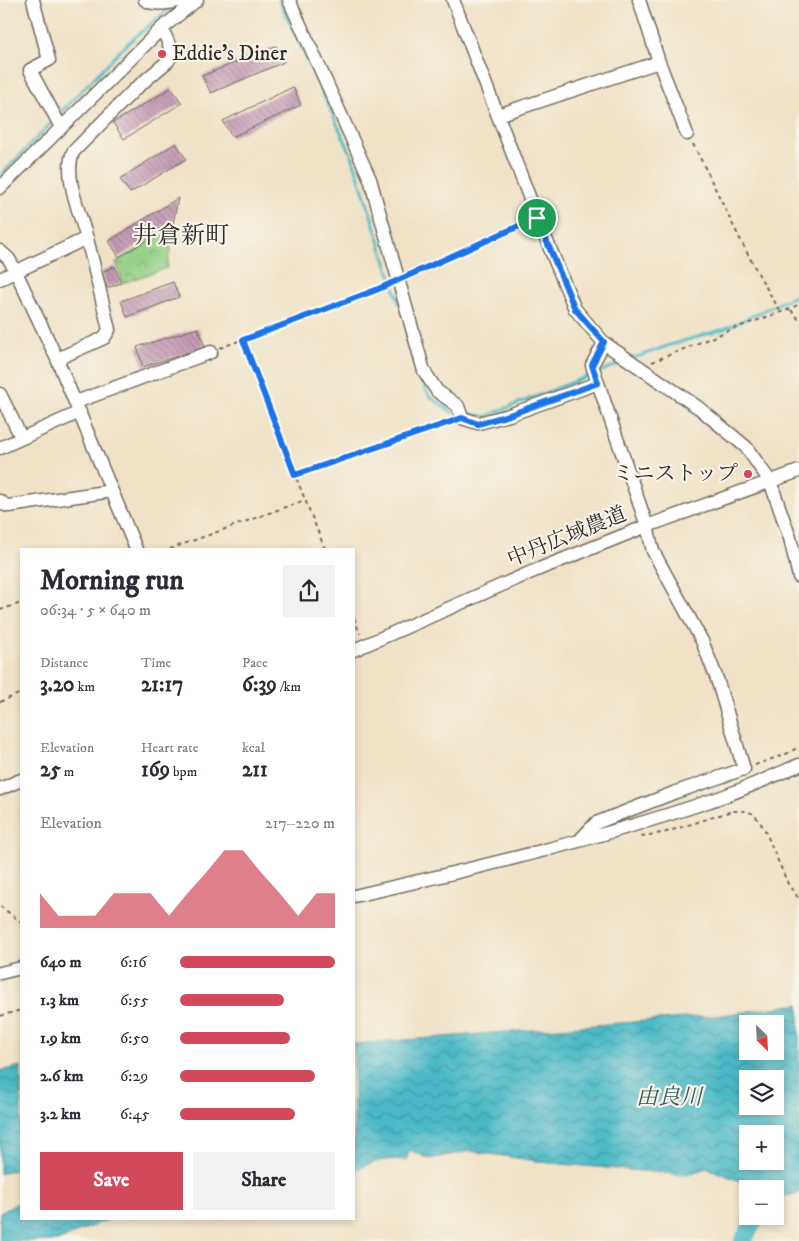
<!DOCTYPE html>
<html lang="en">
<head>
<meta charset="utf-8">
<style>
  :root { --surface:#fff; --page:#f2f2f3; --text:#2b2b33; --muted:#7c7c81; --accent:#d1495b }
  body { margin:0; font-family:"IM FELL DW Pica","Noto Serif JP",serif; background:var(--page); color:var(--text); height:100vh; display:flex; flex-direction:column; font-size:19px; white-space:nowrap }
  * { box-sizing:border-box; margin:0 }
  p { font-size:16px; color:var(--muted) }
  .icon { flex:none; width:28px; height:28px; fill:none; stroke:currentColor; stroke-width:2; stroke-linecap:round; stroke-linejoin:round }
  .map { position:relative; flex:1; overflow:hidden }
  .drawer { position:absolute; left:20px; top:548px; width:335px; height:672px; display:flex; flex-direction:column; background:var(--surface); border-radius:0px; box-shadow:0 2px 8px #0003 }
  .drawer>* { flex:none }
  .needle { width:32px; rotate:156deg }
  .tools { position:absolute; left:739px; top:1015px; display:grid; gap:10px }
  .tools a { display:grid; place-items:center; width:45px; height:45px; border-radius:0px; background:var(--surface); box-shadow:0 2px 8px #0003; font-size:25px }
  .pin { position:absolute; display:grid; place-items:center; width:42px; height:42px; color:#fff; margin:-21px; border:2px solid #fff; border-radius:50%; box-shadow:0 1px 5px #0007 }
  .round { display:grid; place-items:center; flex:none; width:52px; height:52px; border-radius:0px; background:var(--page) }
  .overview { display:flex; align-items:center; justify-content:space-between; height:85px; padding:0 20px }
  h1 { font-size:28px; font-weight:800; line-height:38px }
  .metrics { display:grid; grid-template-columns:repeat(3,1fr); gap:8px; height:85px; padding:5px 20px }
  .metrics div { display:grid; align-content:center }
  .metrics b { font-size:21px; font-weight:800 }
  .metrics small { font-size:14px; font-weight:400 }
  .metrics p { font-size:14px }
  .chart { height:140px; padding:10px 20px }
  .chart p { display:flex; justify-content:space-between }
  .chart svg { width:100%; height:90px; margin-top:5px; fill:var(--accent); opacity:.7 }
  .action { display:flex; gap:10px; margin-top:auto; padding:10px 20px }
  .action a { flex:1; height:58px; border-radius:0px; background:var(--accent); color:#fff; font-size:20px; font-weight:800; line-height:58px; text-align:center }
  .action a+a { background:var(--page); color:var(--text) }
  ul { padding:0 20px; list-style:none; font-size:16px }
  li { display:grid; grid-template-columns:80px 60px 1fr; align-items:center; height:38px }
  li i { height:12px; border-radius:6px; background:var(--accent) }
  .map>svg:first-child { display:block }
  .park { fill:url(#park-crowns); stroke:#607e58 }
  .water { fill:url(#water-waves); stroke:#3c7279; fill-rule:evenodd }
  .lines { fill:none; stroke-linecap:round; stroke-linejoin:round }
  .stream { stroke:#4cbac7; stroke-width:3 }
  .river { stroke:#4cbac7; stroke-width:18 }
  .building { fill:url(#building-back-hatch) }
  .minor-casing { stroke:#706b61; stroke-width:15 }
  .path { stroke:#706b61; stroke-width:2; stroke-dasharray:4 4; stroke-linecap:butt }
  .minor { stroke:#fff; stroke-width:12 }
  .route-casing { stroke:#fff; stroke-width:10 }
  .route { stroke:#1a73e8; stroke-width:6 }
  .poi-dot { fill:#d1495b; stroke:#f7f3e8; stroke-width:2 }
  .labels { text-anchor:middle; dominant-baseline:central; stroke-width:4.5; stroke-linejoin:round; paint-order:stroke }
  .poi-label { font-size:21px; fill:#2b2b2b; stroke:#f7f3e8; text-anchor:start }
  .street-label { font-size:21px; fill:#2b2b2b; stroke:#f7f3e8 }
  .water-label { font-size:22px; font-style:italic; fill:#375d62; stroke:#f7f3e8 }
  .quarter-label { font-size:24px; fill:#2b2b2b; stroke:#f7f3e8 }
</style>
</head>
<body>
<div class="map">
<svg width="799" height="1241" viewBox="0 0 799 1241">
  <defs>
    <pattern id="park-crowns" width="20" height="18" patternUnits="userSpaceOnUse" patternTransform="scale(1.25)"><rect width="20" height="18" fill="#94d186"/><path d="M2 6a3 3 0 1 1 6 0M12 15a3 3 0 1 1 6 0" fill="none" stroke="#79aa6e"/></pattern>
    <pattern id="water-waves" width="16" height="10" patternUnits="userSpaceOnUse" patternTransform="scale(1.25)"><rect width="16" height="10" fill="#4cbac7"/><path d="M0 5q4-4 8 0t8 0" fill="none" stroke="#3f97a2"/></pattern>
    <pattern id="building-back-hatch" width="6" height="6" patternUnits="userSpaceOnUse" patternTransform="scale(1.25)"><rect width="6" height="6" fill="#c399b4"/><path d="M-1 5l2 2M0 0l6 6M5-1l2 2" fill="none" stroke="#9f7d93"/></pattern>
  </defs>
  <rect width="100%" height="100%" fill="#f7f3e8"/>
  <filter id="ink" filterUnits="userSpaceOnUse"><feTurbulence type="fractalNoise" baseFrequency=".02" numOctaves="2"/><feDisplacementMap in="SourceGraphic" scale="10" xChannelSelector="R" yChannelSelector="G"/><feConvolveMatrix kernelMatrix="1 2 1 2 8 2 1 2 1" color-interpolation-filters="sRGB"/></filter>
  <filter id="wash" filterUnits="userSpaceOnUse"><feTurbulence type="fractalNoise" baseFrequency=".0096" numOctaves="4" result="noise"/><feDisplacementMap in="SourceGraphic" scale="20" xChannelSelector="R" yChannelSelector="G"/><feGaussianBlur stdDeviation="1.12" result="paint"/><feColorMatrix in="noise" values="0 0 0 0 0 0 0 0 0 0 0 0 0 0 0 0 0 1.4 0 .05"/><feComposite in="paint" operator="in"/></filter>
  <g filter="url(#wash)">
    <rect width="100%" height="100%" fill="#f0e2c6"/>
    <path class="park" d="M174 228 167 268 123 283 116 262Z"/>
    <path class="water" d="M799 1004V1193L775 1199V1189H760L707 1168 687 1175 549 1163 470 1151 429 1159 410 1150 406 1160C384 1158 373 1161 354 1171V1044L722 1015ZM748 1024H775V1051H748ZM748 1079H775V1106H748ZM748 1134H775V1161H748Z
      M21 1066V1170L8 1171 0 1174V1071Z
      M21 1194V1219H109L57 1241H0V1213L19 1202Z"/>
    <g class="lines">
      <path class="stream" d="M279 0 352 156 399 303
        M59 114 127 44 170 8
        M0 176 53 121
        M634 358 670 345 724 329 799 294
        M418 372 429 396 452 412H456
        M597 373 626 361
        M465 413 486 416 591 375"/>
      <path class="river" d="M743 1241 756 1216"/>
    </g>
    <g id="blocks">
      <path class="building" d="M276 46 284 62 211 93 202 76Z
        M293 87 301 105 232 137 223 121Z
        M171 88 182 103 124 139 113 123Z
        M176 143 186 159 130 193 120 179Z
        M178 198 173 224 119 257 109 241Z
        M115 266 121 283 107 288 102 272Z
        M173 282 179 297 127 317 121 301Z
        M198 328 205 347 143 367 137 347Z"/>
    </g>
  </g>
  <g filter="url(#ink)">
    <use href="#blocks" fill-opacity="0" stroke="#706b61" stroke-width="1"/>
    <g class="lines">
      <g class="minor-casing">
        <path id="minor" d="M33 0 49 60 30 70 61 127
          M145 0C158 7 170 2 184 0
          M289 0 370 179 424 371 437 391 458 406 462 418 478 423 509 415 598 383
          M453 0 537 217 575 309 604 343 699 408 746 447 770 481 790 538 799 577
          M639 0 659 62 687 134
          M498 115 659 62
          M0 188 162 28 197 0
          M0 251 9 259 16 272 57 359 136 549
          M0 279 87 238
          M57 359 104 338 109 330C102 300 95 269 87 239 81 215 63 177 73 152L134 90 168 61C175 51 166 39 162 28
          M0 394 21 437
          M76 402 211 352
          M0 448 80 412
          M0 501 5 505 9 506 112 491
          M354 650 534 571 647 526 799 471
          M0 789 21 780
          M579 841 596 823 676 792 744 769 717 679 702 641 653 551 647 526 598 383 592 365 604 343
          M354 896C473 869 591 841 707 802 738 792 769 778 799 765
          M0 973 21 968"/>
      </g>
      <path class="path" d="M693 144C722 200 747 259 781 312
        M409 275 528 221
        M791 310 799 320
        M243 340 295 475
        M220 348 389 284
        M652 362 735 328 790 309 799 304
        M170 549 305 500
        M325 549 295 475 451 421
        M0 610 21 603
        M354 618 360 634
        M0 702 21 693
        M755 765 786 754 799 747
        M641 836 663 833 732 811H746L754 814 764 828 788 884 799 899
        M0 906 21 922
        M0 1016 21 1010"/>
      <use href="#minor" class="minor"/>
    </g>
  </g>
  <g class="lines" filter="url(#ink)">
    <g class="route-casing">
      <path id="route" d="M537 218 575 309 604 342 592 365 598 383 509 415 478 424 462 418 295 475 243 340 376 290Z"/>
    </g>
    <use href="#route" class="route"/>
  </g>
  <g class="poi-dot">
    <circle cx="162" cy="54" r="5"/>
    <circle cx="748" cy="474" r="5"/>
  </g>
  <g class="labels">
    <g class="poi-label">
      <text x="172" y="54">Eddie's Diner</text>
      <text x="738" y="474" text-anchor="end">ミニストップ</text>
    </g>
    <g class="street-label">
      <text transform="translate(567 537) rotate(-22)">中丹広域農道</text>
    </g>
    <g class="water-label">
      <text x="669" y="1097">由良川</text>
    </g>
    <g class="quarter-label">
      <text x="181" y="236">井倉新町</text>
    </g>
  </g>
</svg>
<div class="tools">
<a><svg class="needle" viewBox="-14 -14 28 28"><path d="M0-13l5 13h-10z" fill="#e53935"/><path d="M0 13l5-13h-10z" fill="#7c7c81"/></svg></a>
<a><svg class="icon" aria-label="layers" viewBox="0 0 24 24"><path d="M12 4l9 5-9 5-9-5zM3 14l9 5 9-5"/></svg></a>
<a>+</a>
<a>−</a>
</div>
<div class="pin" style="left:537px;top:218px;background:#1e9e55"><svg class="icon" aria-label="arrive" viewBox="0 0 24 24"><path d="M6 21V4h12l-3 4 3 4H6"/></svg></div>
<section class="drawer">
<div class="overview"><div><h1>Morning run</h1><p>06:34 · 5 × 640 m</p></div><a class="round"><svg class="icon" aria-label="share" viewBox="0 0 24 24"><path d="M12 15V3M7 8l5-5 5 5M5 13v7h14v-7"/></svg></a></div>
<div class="metrics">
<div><p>Distance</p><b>3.20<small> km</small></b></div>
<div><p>Time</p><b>21:17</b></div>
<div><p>Pace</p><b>6:39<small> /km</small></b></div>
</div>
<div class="metrics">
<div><p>Elevation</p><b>25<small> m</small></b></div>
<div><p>Heart rate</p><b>169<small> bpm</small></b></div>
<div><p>kcal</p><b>211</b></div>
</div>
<div class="chart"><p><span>Elevation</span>217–220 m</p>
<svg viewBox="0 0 160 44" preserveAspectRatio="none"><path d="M0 44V27L10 38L20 38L30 38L40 27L50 27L60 27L70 38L80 27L90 17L100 6L110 6L120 17L130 27L140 38L150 27L160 27V44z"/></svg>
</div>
<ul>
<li><b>640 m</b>6:16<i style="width:100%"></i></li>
<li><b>1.3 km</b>6:55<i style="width:67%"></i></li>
<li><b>1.9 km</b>6:50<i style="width:71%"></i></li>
<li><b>2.6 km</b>6:29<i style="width:87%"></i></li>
<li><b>3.2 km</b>6:45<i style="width:74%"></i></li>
</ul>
<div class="action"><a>Save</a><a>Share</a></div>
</section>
</div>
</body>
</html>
